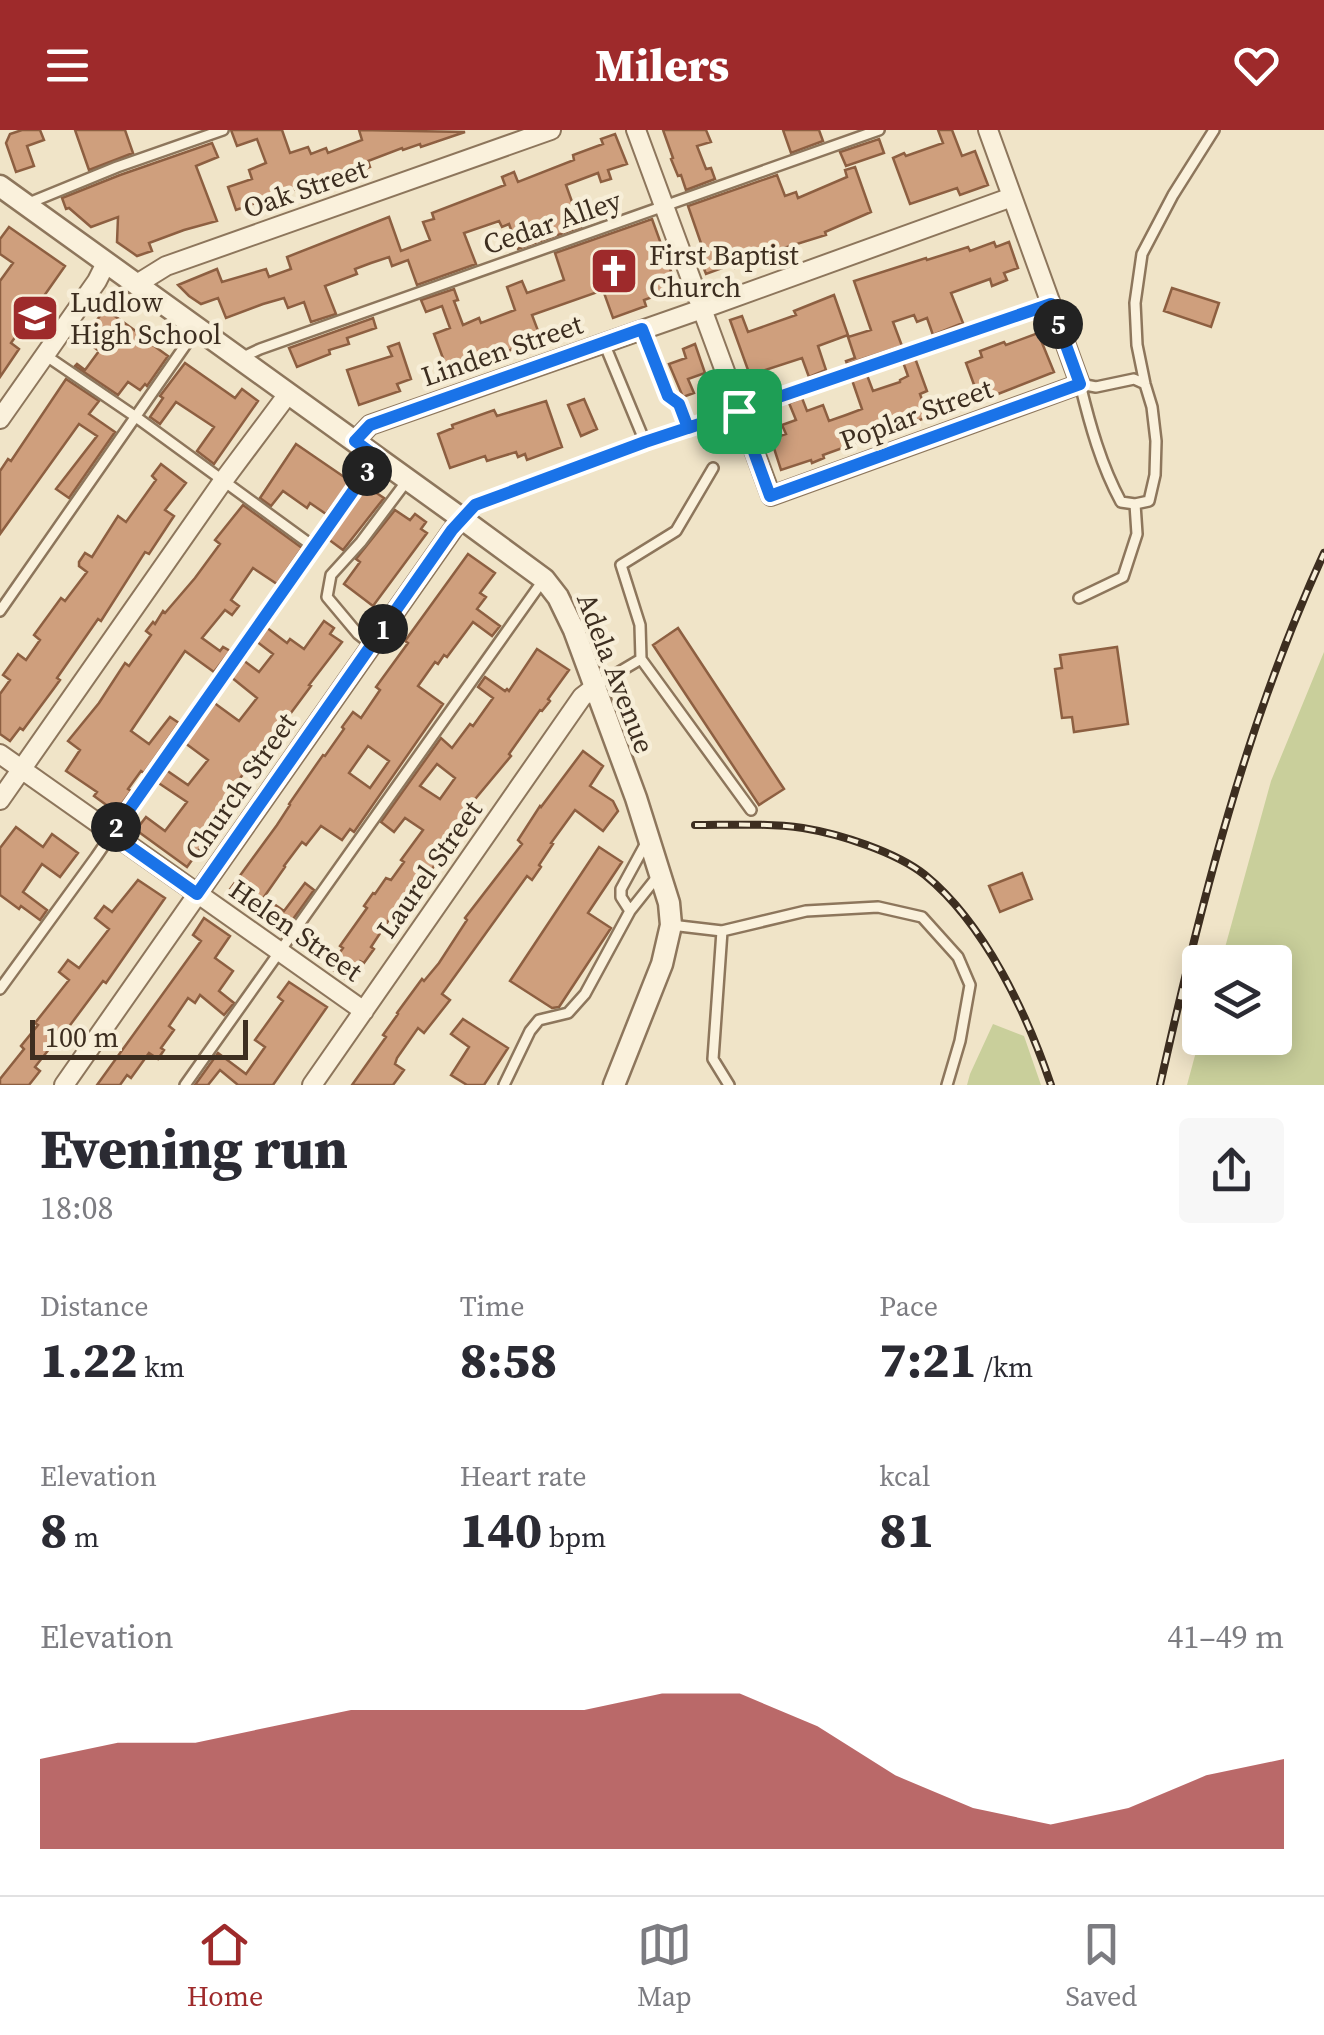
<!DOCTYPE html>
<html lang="en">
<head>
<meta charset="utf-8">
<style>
  :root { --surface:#fff; --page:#f7f7f7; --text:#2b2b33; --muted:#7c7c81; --line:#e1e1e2; --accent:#9e2a2b }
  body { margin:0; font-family:"Source Serif 4",serif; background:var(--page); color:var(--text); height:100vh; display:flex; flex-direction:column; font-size:38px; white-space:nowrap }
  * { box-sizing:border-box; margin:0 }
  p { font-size:32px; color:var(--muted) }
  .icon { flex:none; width:55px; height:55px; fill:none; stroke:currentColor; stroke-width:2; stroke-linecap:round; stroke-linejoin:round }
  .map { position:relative; height:955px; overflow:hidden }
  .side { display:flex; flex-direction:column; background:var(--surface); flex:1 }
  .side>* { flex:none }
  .buttons { position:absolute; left:1182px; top:815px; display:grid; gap:20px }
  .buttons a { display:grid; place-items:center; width:110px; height:110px; border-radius:10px; background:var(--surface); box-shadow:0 5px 25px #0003; font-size:50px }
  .scale { position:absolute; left:30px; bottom:25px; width:218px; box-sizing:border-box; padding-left:10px; border:5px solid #3d2e20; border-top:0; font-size:28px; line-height:35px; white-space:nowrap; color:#3d2e20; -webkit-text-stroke:8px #f7eed8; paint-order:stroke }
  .pin { position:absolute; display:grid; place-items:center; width:85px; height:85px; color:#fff; margin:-42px; border-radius:20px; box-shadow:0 5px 15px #0006 }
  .km { position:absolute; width:50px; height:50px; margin:-25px; border-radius:50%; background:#222; color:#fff; font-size:28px; line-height:50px; text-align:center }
  .round { display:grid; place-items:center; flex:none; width:105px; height:105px; border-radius:10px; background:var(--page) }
  .headline { display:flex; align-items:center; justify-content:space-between; height:170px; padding:0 40px }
  h1 { font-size:55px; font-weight:800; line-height:75px }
  .stats { display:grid; grid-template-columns:repeat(3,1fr); gap:15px; height:170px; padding:10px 40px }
  .stats div { display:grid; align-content:center }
  .stats b { font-size:50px; font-weight:800 }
  .stats small { font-size:28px; font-weight:400 }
  .stats p { font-size:28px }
  .chart { height:280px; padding:20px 40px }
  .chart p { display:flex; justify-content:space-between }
  .chart svg { width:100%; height:180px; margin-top:10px; fill:var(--accent); opacity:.7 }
  header { display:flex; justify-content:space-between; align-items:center; height:130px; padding:0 40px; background:var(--accent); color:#fff; font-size:45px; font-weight:800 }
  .tab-bar { display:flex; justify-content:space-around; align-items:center; height:140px; border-top:2px solid var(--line); background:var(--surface); font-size:28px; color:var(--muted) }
  .tab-bar a { display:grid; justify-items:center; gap:5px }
  .tab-bar .on { color:var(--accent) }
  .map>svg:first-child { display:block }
  .green { fill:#c9cf9b }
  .building { fill:#cf9f7d; stroke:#8d5f41; stroke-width:2.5; fill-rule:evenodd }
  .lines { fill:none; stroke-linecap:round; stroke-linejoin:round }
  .service-casing { stroke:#8d765c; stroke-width:14 }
  .minor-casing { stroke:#8d765c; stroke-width:22 }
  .tertiary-casing { stroke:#8d765c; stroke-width:25 }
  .service { stroke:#faf1dc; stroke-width:9 }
  .minor { stroke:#faf1dc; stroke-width:18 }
  .tertiary { stroke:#faf1dc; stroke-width:20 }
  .rail-casing { stroke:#3d2e20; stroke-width:8 }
  .rail { stroke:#f7eed8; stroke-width:4; stroke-dasharray:11; stroke-linecap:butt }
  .route-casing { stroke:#fff; stroke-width:20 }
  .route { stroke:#1a73e8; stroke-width:12 }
  .labels { text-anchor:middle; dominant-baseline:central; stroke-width:9; stroke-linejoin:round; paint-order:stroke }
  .street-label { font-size:28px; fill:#3d2e20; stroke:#f7eed8 }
  .poi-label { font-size:28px; fill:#3d2e20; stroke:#f7eed8; text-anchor:start }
</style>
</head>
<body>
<header><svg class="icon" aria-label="menu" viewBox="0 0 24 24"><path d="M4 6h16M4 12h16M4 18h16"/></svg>Milers<svg class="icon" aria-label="heart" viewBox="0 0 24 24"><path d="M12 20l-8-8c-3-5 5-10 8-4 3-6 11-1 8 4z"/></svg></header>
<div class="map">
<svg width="1324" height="955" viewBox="0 0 1324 955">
  <rect width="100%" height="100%" fill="#f0e4c8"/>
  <path class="green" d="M1324 522V955H1187L1200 907 1275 908V832H1221L1271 651Z
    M993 894 1024 906 1041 955H967L970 944Z"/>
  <path class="building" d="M22 0H40L44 10 27 16 34 36 16 42 6 13 10 4Z
    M75 0H125L133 23 89 40Z
    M231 0H282L290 23 308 17 311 24 326 18 328 23 362 10 359 0 465 2 421 17 420 14 403 20 402 18 368 31 370 37 357 42 342 48 340 44 325 49 236 80 228 57 252 49 249 40 266 33 257 9 237 16Z
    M663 0H706L711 12 697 16 706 39 711 38 715 49 686 60 681 45 678 46 671 29 673 28Z
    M783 0H819L823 11 791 23Z
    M938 0H952L962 26 975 21 988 55 960 65 957 58 910 74 893 28 904 23 906 26 943 13Z
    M615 4 627 34 608 40 611 49 601 52 598 43 566 55 581 97 518 119 509 94 502 97 499 91 464 103 476 134 417 155 408 130 392 136 389 127 371 133 355 139 357 144 325 156 336 184 311 192 304 172 288 178 284 168 263 174 226 188 218 168 201 174 189 166 178 155 217 139 222 152 266 139 269 147 291 139 287 127 389 87 401 121 430 110 423 92 434 89 432 83 505 55 502 47 514 42 518 52 574 30 573 25 603 14 601 9Z
    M879 9 884 23 846 36 840 22Z
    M212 13 218 27 196 36 217 91 184 100 149 113 152 121 137 126 117 112 118 87 91 97 69 78 66 79 62 68 120 45Z
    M855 37 871 82 825 102 826 105 755 127 756 130 735 138 733 134 706 144 697 121 703 119 688 76 777 45 785 66 796 62 798 68 847 47 845 40Z
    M652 89 677 158 644 170 646 176 613 188 603 160 532 185 540 206 523 213 525 218 514 222 513 219 482 231 479 225 447 239 434 204 450 198 442 176 426 182 421 170 454 159 458 170 454 171 463 195 479 188 481 193 515 180 507 157 522 151 527 163 564 150 555 123Z
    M9 97 65 136 11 213 19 219 0 247V151L13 133 0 124V109Z
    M994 112 996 117 1009 112 1018 138 1004 143 1007 150 992 156 990 149 951 163 963 193 933 205 927 188 917 192 914 185 893 192 902 216 847 234 846 231 855 228 848 207 871 200 854 151 926 128 927 130 968 117 970 121Z
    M1172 158 1219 173 1211 197 1164 181Z
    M834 165 848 205 818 216 826 240 809 247 802 228 762 241 769 261 757 265 730 190 742 186 748 202 796 185 794 181Z
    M105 179 144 207 147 203 158 210 154 216 168 226 147 256 145 254 140 260 128 252 118 265 75 236 77 234 85 240 99 221 83 209Z
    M373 188 376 198 347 208 349 214 329 220 330 224 297 237 289 218Z
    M1038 203 1054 242 980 271 966 233 982 227 980 221 1004 212 1006 215Z
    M399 213 411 249 397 254 400 261 359 275 347 240 392 226 388 217Z
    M695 214 705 243 688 249 694 263 683 267 669 234 686 228 683 219Z
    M915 228 927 261 920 264 928 287 823 325 824 328 812 333 811 330 781 340 771 309 786 304 782 295 796 290 789 273 802 268 807 281 823 275 829 291 846 285 862 279 852 250 867 245 873 261 900 252V250L908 246 903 232Z
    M185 233 235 268 242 259 258 271 214 334 197 321 214 297 176 272 160 294 150 287 163 268 160 266Z
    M66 249 99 271 89 284 115 302 69 368 56 359 97 306 79 294 0 404V341L8 329 11 331Z
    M584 269 597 299 581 306 568 275Z
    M546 271 562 317 527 330 525 324 518 327 516 322 487 331 485 326 450 338 438 304 453 298 452 295 494 280 497 286Z
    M296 314 350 351 326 384 310 373 307 378 283 361 271 376 260 368Z
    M161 334 186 353 165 380 174 386 149 424 145 422 101 491 98 489 57 548 60 550 52 561 23 600 20 598 10 611 0 604V564L10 550 3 545 18 524 26 530 40 510 34 505 61 468 65 471 87 442 79 436V432L85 423 92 427 118 386 126 392 156 350 152 346Z
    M366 356 384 368 343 420 328 409Z
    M243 375 302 418 277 454 253 438 231 470 239 476 232 485 225 480 202 508 220 521 223 517 230 521 214 542 185 521 131 601 149 614 170 587 179 593 144 643 141 641 128 659 131 661 116 682 94 666 97 662 66 641 80 620 68 611 99 573 125 533 129 536 151 505 146 501 153 492 155 494 163 481 165 483 195 448 220 414 215 410Z
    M395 380 410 390 415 384 426 392 421 399 427 403 373 476 344 454 360 432 356 429Z
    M468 424 495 443 480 463 486 467 477 479 500 496 492 506 473 492 447 527 444 525 438 534 435 532 418 556 443 574 354 702 350 699 342 710 321 696 306 715 302 712 284 736 285 737 264 767 284 781 305 753 314 760 283 803 228 762 277 695 290 675 289 674 323 625 325 626 344 599 342 597 353 582 361 588 380 560 376 557 408 513 405 511ZM368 616 389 631 370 658 349 643Z
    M324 491 334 498 330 504 342 512 309 555 311 556 279 599 281 601 253 637 250 635 235 655 239 658 231 668 235 670 187 737 136 700 146 687 165 701 187 672 157 652 166 640 188 655 208 630 185 613 213 572 239 591 257 568 231 547 243 530 259 542 273 524 256 511 266 497 287 513 290 509 304 519Z
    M678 498 784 659 759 675 653 515Z
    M1117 517 1128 594 1074 602 1072 587 1062 588 1055 539 1062 538 1060 525Z
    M537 519 569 540 548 569 550 571 542 581 540 580 509 624 511 626 476 668 453 704 455 705 424 751 402 779 398 776 371 817 374 819 364 833 360 831 347 850 329 837 343 818 340 816 367 778 364 776 373 763 375 764 386 748 391 750 404 732 401 730 423 700 405 688 394 702 381 692 441 608 452 618 470 594 473 596 493 568 478 557 485 547 505 561 507 559 509 561ZM437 634 455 648 440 669 420 656Z
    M583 621 603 636 590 656 613 671 618 681 603 701 575 680 551 713 553 714 539 735 541 737 532 750 527 746 442 864 450 870 424 903 418 898 397 928 395 934 404 940 393 955H352L386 907 383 905 398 884 397 883 422 849 424 851 439 833 467 790 465 788 522 714 518 710 540 676 541 677Z
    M16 697 43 717 52 704 78 723 60 747 42 734 23 762 47 780 40 790 21 776 19 779 0 765V718Z
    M599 717 622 732 588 783 611 798 559 877 552 878 510 851Z
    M1022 743 1032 769 1000 782 989 756Z
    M138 750 165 768 106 853 103 851 59 910 57 909 35 937 40 941 29 955H0V949L24 919 21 916 38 895 35 893 69 850 59 842 68 830 79 838 109 799 95 788 104 776 112 782Z
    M204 788 230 806 215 828 233 841 219 861 234 873 224 885 200 865 195 873 188 868 169 896 174 900 161 918 164 920 158 929 149 923 131 948 127 945 120 955H97L201 811 193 805Z
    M289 852 327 877 273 955H238L220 940 208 955H195L218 923 246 944 265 917 255 910 283 871 278 867Z
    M463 889 508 918 484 955H467L451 945 469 917 451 904Z"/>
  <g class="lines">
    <g class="service-casing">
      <path id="service" d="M29 73 117 37 223 0
        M642 199 668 266 679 274 688 298
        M604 213 645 312
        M45 225 136 287 314 417
        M241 228 260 219 879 0
        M1145 254 1134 249 1096 257 1080 254C1090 295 1101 335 1121 372L1135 374 1149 371 1155 345 1156 311 1152 277 1145 254 1137 215 1135 173 1142 124 1173 65 1214 0
        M713 338 676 401 621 435 640 495 641 529 751 680
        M463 387 475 375 645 312 1051 173
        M1079 468 1123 447 1137 404 1135 374
        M0 481 196 200
        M372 515 358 504 327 467 331 445 361 412 406 352
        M597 555 641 529
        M630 781 621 767V759L646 713
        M671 795 722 801 806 781 878 777 922 787 958 827 970 855 960 911 947 955
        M722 801 713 929 729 955
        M0 859 96 727 152 645 375 329
        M185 955 544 449
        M504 955 530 901 539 890 568 883 585 864 630 781 657 747"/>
    </g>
    <g class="minor-casing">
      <path id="minor" d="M636 0 771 366 1080 254 988 0
        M137 154 166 136 551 0
        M0 289 97 151 106 133
        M355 311 370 295 702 179 1012 67
        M0 624 364 881
        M0 670 223 351 288 264
        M64 955 461 388
        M312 955 582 567 595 557"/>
    </g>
    <g class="tertiary-casing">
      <path id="tertiary" d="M0 56 461 388 544 449 558 467 574 500 636 668 669 773 671 795 662 834 614 955"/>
    </g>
    <use href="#service" class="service"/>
    <use href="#minor" class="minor"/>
    <use href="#tertiary" class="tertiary"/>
    <g class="rail-casing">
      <path id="rail" d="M695 695C731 695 768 693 803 698 840 704 896 722 925 745 985 794 1027 884 1051 955
        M1160 955C1201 773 1246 593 1324 423"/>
    </g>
    <use href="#rail" class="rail"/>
  </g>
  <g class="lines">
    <g class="route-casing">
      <path id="route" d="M739 281 645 312 475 375 452 400 197 764 112 704 377 327 355 311 370 295 642 199 668 266 679 274 688 298 1051 174 1080 254 770 366 739 281"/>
    </g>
    <use href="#route" class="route"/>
  </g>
  <defs>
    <g id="church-square" transform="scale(2.5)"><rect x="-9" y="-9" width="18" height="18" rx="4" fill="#9e2a2b" stroke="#f7eed8"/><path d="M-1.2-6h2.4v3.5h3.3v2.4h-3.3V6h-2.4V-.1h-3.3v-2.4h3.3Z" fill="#fff"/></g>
    <g id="school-square" transform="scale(2.5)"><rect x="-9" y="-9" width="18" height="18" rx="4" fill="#9e2a2b" stroke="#f7eed8"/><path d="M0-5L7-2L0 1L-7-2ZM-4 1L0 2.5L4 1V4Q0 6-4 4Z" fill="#fff"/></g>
  </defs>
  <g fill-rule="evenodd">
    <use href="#church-square" x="614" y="141"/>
    <use href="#school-square" x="35" y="188"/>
  </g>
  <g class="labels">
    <g class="street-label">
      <text transform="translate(305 58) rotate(-19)">Oak Street</text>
      <text transform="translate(552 92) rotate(-19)">Cedar Alley</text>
      <text transform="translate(502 220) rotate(-19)">Linden Street</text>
      <text transform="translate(916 284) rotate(-20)">Poplar Street</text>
      <text transform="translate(616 543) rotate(69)">Adela Avenue</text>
      <text transform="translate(240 656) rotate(-55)">Church Street</text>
      <text transform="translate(429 739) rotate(-55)">Laurel Street</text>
      <text transform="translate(296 800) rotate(35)">Helen Street</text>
    </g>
    <g class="poi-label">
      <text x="649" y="125">First Baptist<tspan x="649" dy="32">Church</tspan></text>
      <text x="70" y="172">Ludlow<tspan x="70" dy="32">High School</tspan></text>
    </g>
  </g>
</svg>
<div class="buttons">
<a><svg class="icon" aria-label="layers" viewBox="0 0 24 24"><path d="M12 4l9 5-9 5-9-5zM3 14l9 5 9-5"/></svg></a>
</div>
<div class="scale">100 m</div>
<div class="pin" style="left:739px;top:281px;background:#1e9e55"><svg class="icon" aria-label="arrive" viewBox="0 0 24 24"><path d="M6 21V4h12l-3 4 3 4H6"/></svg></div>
<b class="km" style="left:383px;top:499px">1</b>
<b class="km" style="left:116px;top:697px">2</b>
<b class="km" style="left:367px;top:341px">3</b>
<b class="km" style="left:1058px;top:194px">5</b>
</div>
<section class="side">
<div class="headline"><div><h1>Evening run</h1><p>18:08</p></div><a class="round"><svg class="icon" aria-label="share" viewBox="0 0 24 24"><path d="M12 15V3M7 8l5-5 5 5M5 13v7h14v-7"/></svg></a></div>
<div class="stats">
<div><p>Distance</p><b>1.22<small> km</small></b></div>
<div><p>Time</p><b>8:58</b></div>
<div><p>Pace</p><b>7:21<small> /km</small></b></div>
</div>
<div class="stats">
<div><p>Elevation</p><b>8<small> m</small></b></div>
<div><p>Heart rate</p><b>140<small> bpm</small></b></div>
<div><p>kcal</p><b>81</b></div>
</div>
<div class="chart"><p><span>Elevation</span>41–49 m</p>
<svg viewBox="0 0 160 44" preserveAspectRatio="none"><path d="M0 44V22L10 18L20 18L30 14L40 10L50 10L60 10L70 10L80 6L90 6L100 14L110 26L120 34L130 38L140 34L150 26L160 22V44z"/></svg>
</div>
</section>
<nav class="tab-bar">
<a class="on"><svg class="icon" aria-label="home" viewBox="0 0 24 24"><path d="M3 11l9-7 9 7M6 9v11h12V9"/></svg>Home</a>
<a><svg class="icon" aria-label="map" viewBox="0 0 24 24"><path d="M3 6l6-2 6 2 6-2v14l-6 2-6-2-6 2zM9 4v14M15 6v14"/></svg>Map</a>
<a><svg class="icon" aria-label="saved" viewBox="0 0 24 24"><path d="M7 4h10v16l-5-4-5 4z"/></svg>Saved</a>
</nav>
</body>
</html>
